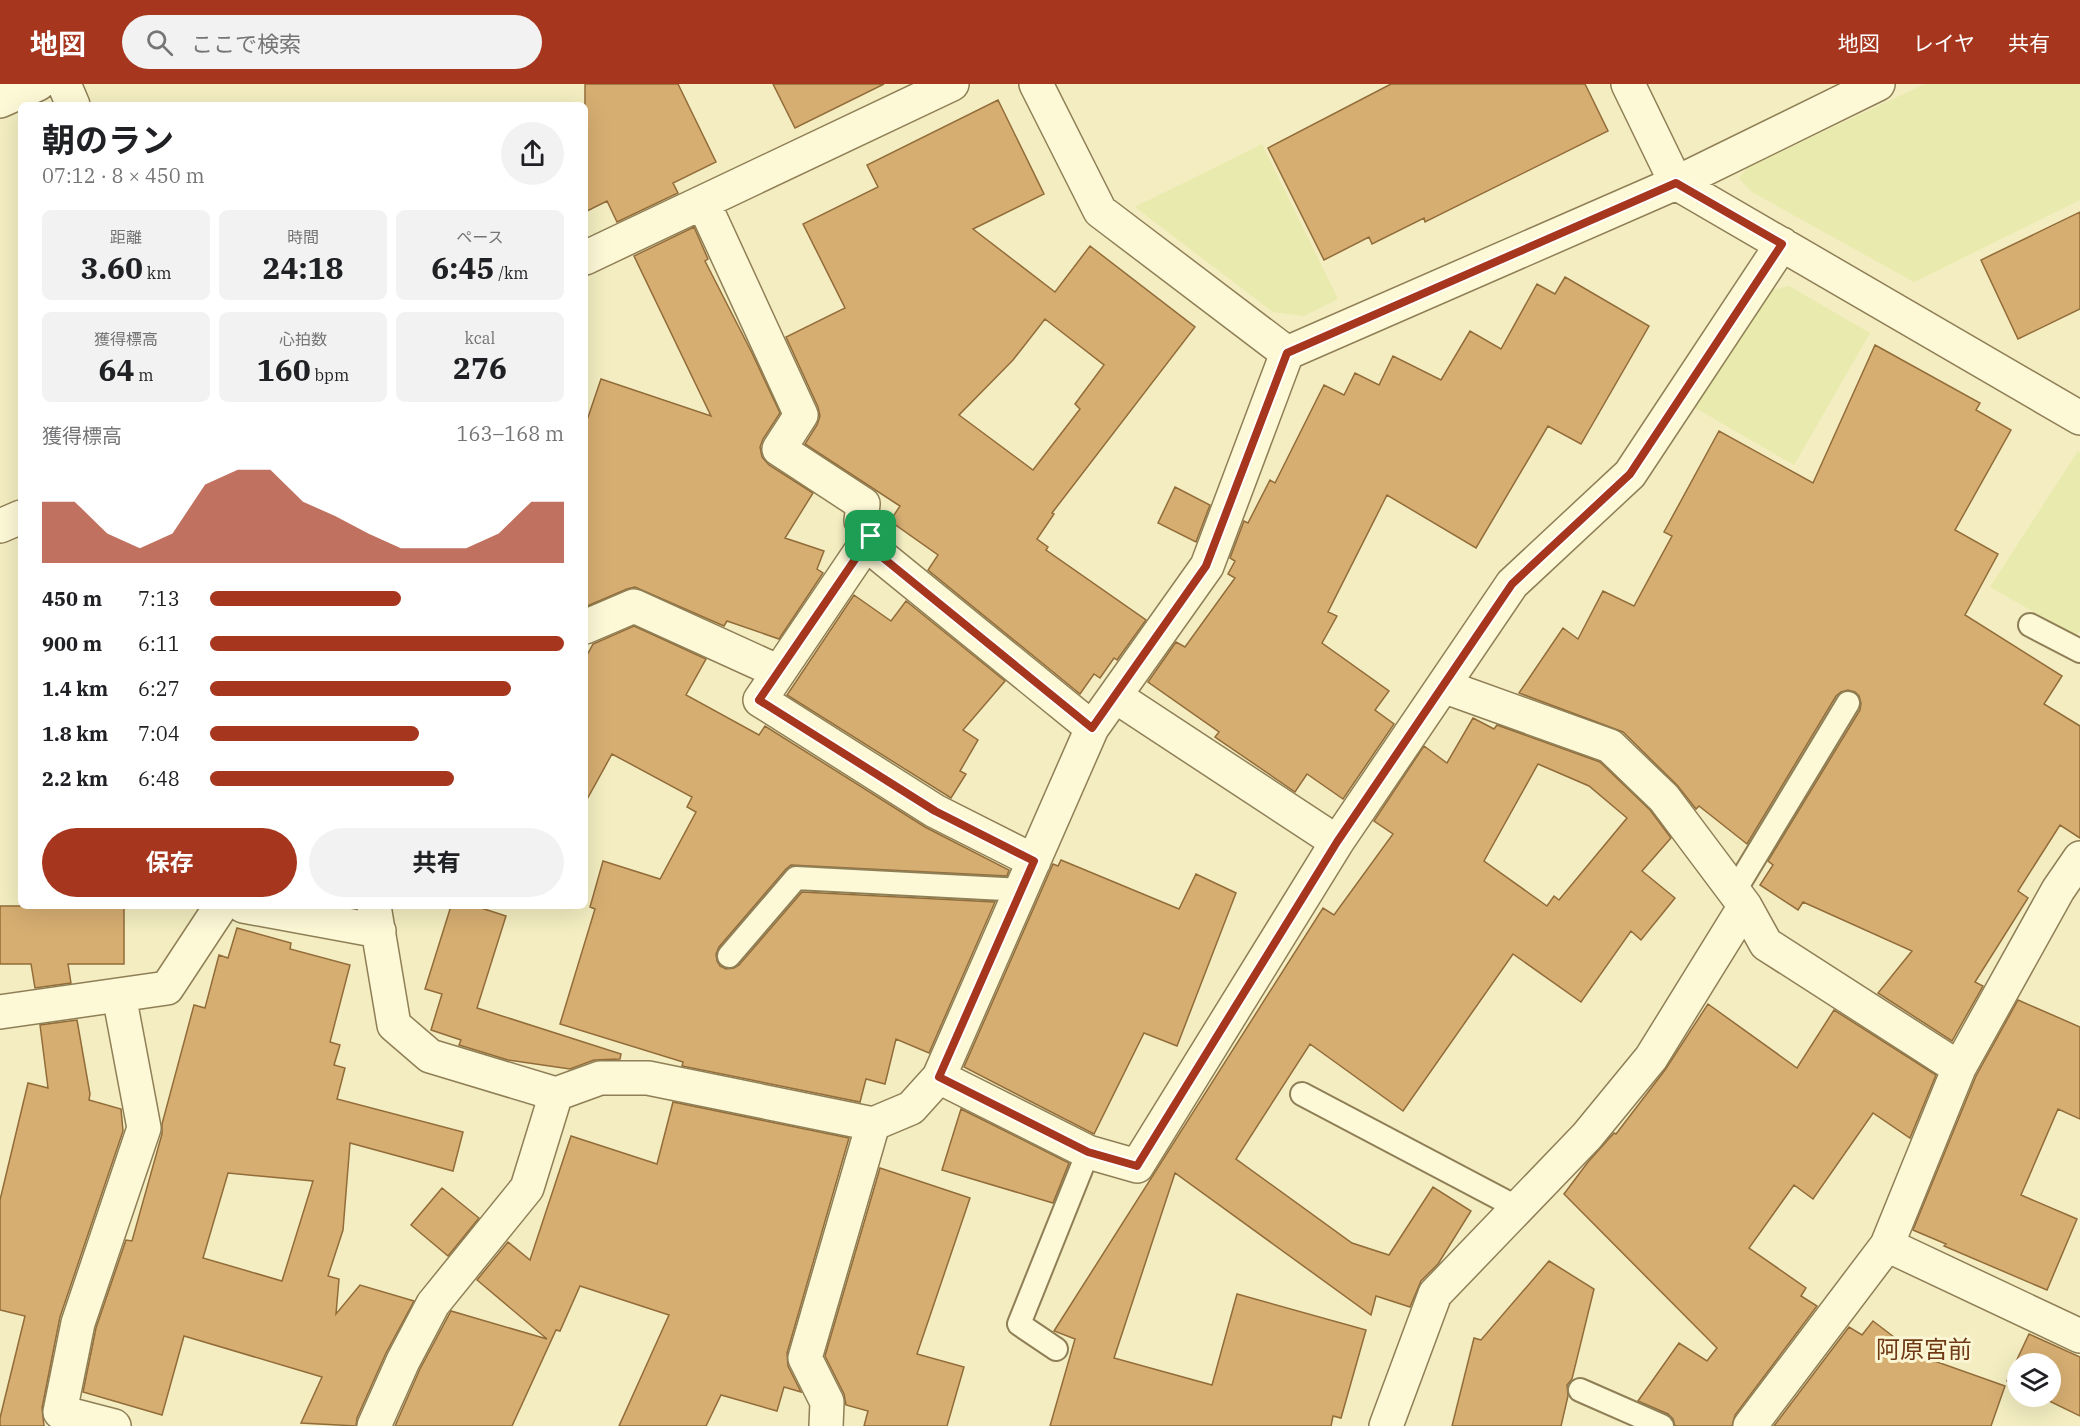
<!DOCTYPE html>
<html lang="ja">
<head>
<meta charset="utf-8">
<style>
  :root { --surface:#fff; --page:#f2f2f2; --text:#202124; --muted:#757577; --accent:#a6361e }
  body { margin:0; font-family:"IBM Plex Serif","Noto Sans JP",serif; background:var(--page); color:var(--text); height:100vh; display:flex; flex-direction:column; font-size:22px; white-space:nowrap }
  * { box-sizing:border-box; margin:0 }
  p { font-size:20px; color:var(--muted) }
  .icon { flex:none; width:33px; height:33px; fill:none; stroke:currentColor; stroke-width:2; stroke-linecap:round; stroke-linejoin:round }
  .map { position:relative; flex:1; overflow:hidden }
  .side { position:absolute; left:18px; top:18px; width:570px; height:807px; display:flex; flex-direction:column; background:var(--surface); border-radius:9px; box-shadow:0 6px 24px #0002 }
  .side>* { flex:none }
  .buttons { position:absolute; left:2007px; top:1269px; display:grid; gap:12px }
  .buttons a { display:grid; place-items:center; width:54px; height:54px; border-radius:50%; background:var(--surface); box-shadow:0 6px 24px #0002; font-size:30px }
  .pin { position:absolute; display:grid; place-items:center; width:51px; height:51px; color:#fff; margin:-26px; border-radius:12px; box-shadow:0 3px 9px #0006 }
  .round { display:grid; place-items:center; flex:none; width:63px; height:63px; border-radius:32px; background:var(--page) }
  .headline { display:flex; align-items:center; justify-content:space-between; height:102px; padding:0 24px }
  h1 { font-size:33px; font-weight:700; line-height:45px }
  .figures { display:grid; grid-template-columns:repeat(3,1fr); gap:9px; height:102px; padding:6px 24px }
  .figures div { display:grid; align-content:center; border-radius:9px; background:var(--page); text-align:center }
  .figures b { font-size:30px; font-weight:700 }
  .figures small { font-size:16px; font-weight:400 }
  .figures p { font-size:16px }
  .chart { height:168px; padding:12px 24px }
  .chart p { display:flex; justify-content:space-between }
  .chart svg { width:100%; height:108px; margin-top:6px; fill:var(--accent); opacity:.7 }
  .action { display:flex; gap:12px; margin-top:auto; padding:12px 24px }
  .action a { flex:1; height:69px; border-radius:36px; background:var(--accent); color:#fff; font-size:24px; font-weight:700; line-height:69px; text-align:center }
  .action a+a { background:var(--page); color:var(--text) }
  ul { padding:0 24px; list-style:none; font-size:20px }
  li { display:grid; grid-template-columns:96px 72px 1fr; align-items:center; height:45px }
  li i { height:15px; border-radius:8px; background:var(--accent) }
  header { display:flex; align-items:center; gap:36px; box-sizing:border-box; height:84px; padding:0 30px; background:var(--accent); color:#fff }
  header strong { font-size:28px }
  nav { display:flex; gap:33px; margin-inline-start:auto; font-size:21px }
  .search { width:420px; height:54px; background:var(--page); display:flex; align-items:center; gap:15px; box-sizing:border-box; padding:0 21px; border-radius:33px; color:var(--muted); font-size:22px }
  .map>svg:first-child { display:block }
  .farmland { fill:#e9eaad }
  .building { fill:#d6ae72; stroke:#926c39; stroke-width:1.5; fill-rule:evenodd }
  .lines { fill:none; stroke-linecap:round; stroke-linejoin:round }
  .service-casing { stroke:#8f7f56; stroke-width:26 }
  .minor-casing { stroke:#8f7f56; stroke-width:36 }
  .service { stroke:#fdf8d6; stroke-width:22 }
  .minor { stroke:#fdf8d6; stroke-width:33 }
  .route-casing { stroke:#fff; stroke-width:12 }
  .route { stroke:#a6361e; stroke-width:8 }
  .labels { text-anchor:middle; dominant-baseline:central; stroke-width:6; stroke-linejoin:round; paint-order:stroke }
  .quarter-label { font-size:24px; fill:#6f3916; stroke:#faf5d2 }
</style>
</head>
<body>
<header>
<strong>地図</strong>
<div class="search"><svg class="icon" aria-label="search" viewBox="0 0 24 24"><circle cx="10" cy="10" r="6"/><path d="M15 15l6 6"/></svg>ここで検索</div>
<nav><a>地図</a><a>レイヤ</a><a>共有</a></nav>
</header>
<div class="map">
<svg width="2080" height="1342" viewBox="0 0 2080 1342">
  <rect width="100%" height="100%" fill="#f3edc1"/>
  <path class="farmland" d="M1925 0H2080V116L1914 198 1752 108 1739 94 1748 83Z
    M1262 60 1338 215 1304 232 1273 228 1135 123Z
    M1789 202 1870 249 1794 381 1694 323 1769 207Z
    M2078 367 2080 369V546L2076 552 1990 503Z"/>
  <path class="building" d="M585 0H678L716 78 673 99 678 109 617 138 607 117 585 128Z
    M773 0H884L795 44Z
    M1391 0H1585L1608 47 1425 138 1424 134 1372 160 1369 153 1324 176 1268 64Z
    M998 16 1044 110 973 145 1055 208 1090 162 1195 243 1052 429 1054 430 1037 455 1048 463 1046 466 1146 536 1117 576 1114 574 1100 594 1094 590 1080 610 928 486 938 471 890 437 900 422 805 360 817 341 820 332 818 323 786 253 845 224 803 140 878 103 867 81ZM1045 235 1104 281 1075 320 1080 325 1033 386 959 331 1013 276Z
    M2080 128V225L2018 255 1981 176Z
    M694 143 708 175 705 177 752 269 780 329 763 355 760 363 762 373 769 381 813 409 785 454 824 467 817 485 823 489 779 555 727 537 724 542 635 503 627 505 585 523V342L601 295 711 332 634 172Z
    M1565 193 1649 242 1581 360 1548 342 1476 464 1387 411 1328 528 1337 532 1322 559 1389 607 1375 626 1394 640 1343 715 1307 690 1295 708 1215 653 1219 648 1148 598 1176 558 1185 563 1235 494 1228 490 1235 477 1230 474 1244 437 1248 439 1270 396 1275 399 1324 301 1344 311 1355 289 1379 301 1393 272 1441 296 1470 247 1501 265 1537 200 1555 210Z
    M1875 261 1980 319 1976 326 2011 346 1955 446 1998 470 1965 531 2062 592 2044 620 2080 642V754L2060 741 2018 807 2028 814 1975 898 1983 902 1952 957 1878 909 1912 867 1803 818 1798 826 1760 801 1773 781 1768 777 1860 626 1861 619 1859 612 1855 608 1848 606 1841 608 1836 612 1747 760 1699 722 1696 725 1677 701 1623 648 1519 609 1563 544 1578 555 1603 507 1634 522 1672 452 1664 448 1719 347 1813 399Z
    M1175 403 1210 421 1196 458 1158 439Z
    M854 511 891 537 906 517 1005 597 963 646 978 656 960 687 966 690 951 714 787 611Z
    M634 542 706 575 686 611 759 651 765 642 925 743 1009 786 1007 792 791 781 786 785 719 863 716 870 717 877 720 882 726 885 734 884 739 881 802 808 995 818 929 969 896 955 885 1000 866 995 860 1018 682 982 683 978 560 940 595 825 590 823 603 777 660 795 696 728 687 723 692 713 612 670 585 719V575L593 560Z
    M1473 634 1494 645 1497 641 1600 678 1650 726 1671 754 1642 787 1675 814 1641 856 1631 847 1581 918 1513 870 1403 1027 1310 960 1236 1075 1352 1159 1389 1171 1433 1103 1471 1127 1438 1180 1421 1197 1410 1223 1376 1212 1371 1231 1175 1089 1114 1274 1212 1301 1237 1210 1366 1246 1341 1334 1333 1332 1331 1342H1050L1075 1255 1054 1247 1323 824 1334 831 1393 750 1374 737 1424 662 1447 679ZM1538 680 1589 702 1627 734 1559 816 1554 812 1547 822 1484 777Z
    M1061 776 1179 825 1196 790 1236 809 1177 962 1144 949 1094 1050 964 983 1053 780 1058 782Z
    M0 822H124V880H68L71 899 35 904 31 880H0Z
    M451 822H475L506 832 477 924 621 970 620 975 594 976 570 985 508 976 459 961 461 956 431 946 442 910 425 905Z
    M237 844 291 859 290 865 350 881 330 958 340 961 334 981 345 984 337 1015 463 1048 453 1087 350 1059 343 1146 328 1192 339 1195 336 1230 360 1201 414 1217 386 1269 357 1334 356 1342 301 1339 322 1293 184 1252 162 1331 83 1308 96 1244 126 1156 132 1157 162 1050V1040L194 921 205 924 219 871 228 874ZM228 1089 313 1097 282 1197 203 1174Z
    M2018 916 2080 943V1035L2058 1025 2021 1111 2077 1135 2047 1206 1944 1162 1946 1160 1913 1146 1976 992Z
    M1708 920 1797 984 1834 926 1936 991 1910 1054 1873 1029 1813 1115 1794 1101 1749 1164 1806 1204 1801 1212 1817 1222 1735 1331 1732 1342H1675L1673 1335 1668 1330 1638 1317 1679 1259 1707 1277 1717 1264 1564 1110 1588 1078 1614 1049 1616 1050 1665 986Z
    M77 936 90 1010 89 1016 121 1025 123 1047 60 1233 42 1324 44 1342H0V1334L25 1232 0 1226V1116L28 999 48 1004 40 941Z
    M673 1018 849 1054 787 1269 788 1282 801 1308 784 1303 777 1327 721 1311 706 1342H619L669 1231 580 1202 560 1247 556 1246 512 1342H395L420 1285 451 1227 547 1255 477 1196 508 1158 530 1176 571 1052 657 1080Z
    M961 1025 1069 1079 1053 1119 942 1086Z
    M880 1084 970 1114 917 1270 964 1283 947 1342H864L868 1327 846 1321 844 1310 825 1272Z
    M442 1104 479 1134 448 1172 411 1141Z
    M1549 1177 1594 1205 1572 1295 1567 1301 1568 1312 1561 1342H1452L1474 1254 1481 1256Z
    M1873 1237 1911 1266 1909 1268 2005 1302 1991 1342H1774L1849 1243 1862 1251Z
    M2029 1250 2080 1273V1332L2039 1312H2050V1280H2018V1302L2007 1297Z"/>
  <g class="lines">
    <g class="service-casing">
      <path id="service" d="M2030 541 2080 567
        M1734 808 1848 619
        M729 872 796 794 1021 806
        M1302 1010 1518 1124
        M1056 1265 1019 1240 1088 1068
        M1580 1306 1662 1342"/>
    </g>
    <g class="minor-casing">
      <path id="minor" d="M64 0 73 21
        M1036 0 1100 127 1287 269
        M1628 0 1676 99 2080 334
        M0 17 38 0
        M703 118 801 331 779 365 863 420 861 437 882 473 1092 644
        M585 174 952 0
        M0 442 21 433
        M871 452 760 616 935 727 1034 777
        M585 543 634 522 779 588
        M1443 602 1610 662 1664 714 1745 822 1766 860 1959 984
        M1115 612 1337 758
        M243 822 379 847
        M374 822 394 941 430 972 556 1010 600 994H648L873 1040 911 1024 939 993 1092 644 1207 482 1287 269 1676 99 1878 0
        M0 928 167 904 221 822
        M939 993 1088 1068 1137 1082 1337 758 1512 500 1630 390 1782 160
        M1887 1161 2080 1252
        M114 1342 60 1328 78 1239 144 1044 119 911
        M374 1342 403 1277 433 1220 527 1104 556 1010
        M826 1342 827 1318 805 1274 873 1040
        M1386 1342 1435 1210 1587 1052 1651 974 1745 822
        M1750 1342 1887 1161 1959 984 2058 806 2080 774"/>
    </g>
    <use href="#service" class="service"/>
    <use href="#minor" class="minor"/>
  </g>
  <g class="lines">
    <g class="route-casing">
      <path id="route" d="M1676 99 1782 160 1630 390 1512 500 1337 758 1137 1082 1088 1068 939 993 1034 777 935 727 759 616 871 452 882 473 1092 644 1206 482 1287 269Z"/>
    </g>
    <use href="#route" class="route"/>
  </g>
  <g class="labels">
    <g class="quarter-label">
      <text x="1924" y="1265">阿原宮前</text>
    </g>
  </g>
</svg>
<div class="buttons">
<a><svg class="icon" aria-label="layers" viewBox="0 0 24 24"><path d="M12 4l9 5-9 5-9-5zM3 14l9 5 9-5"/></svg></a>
</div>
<div class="pin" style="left:871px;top:452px;background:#1e9e55"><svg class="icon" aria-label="arrive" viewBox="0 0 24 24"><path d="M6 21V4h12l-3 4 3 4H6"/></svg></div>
<section class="side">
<div class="headline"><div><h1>朝のラン</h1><p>07:12 · 8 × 450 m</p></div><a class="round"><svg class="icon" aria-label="share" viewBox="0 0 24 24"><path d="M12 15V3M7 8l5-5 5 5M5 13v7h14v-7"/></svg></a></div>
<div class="figures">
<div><p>距離</p><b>3.60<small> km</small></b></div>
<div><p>時間</p><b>24:18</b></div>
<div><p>ペース</p><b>6:45<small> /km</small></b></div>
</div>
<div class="figures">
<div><p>獲得標高</p><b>64<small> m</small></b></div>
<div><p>心拍数</p><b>160<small> bpm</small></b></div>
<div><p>kcal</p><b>276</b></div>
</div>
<div class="chart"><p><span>獲得標高</span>163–168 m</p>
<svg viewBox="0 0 160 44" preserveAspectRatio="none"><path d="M0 44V19L10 19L20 32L30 38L40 32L50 12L60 6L70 6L80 19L90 25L100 32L110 38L120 38L130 38L140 32L150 19L160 19V44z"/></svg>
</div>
<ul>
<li><b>450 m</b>7:13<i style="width:54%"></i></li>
<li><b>900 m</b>6:11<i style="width:100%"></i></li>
<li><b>1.4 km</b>6:27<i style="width:85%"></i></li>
<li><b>1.8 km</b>7:04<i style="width:59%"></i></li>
<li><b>2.2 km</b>6:48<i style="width:69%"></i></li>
</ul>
<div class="action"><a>保存</a><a>共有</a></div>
</section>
</div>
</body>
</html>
